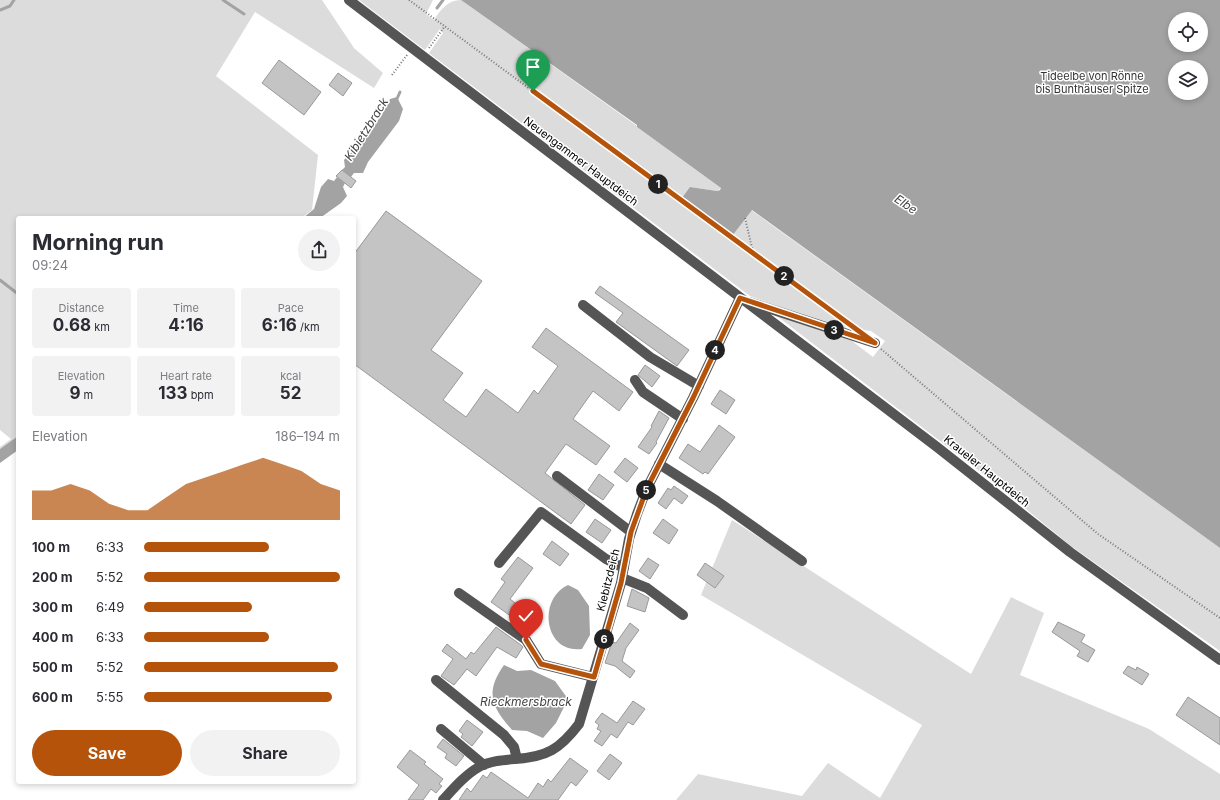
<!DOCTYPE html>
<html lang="en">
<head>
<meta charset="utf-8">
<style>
  :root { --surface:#fff; --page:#f2f2f3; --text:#2b2b33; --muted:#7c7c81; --accent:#b45309 }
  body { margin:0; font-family:Inter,sans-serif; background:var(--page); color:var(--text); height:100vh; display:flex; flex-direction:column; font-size:15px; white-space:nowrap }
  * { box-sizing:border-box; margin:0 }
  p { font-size:13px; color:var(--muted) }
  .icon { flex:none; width:22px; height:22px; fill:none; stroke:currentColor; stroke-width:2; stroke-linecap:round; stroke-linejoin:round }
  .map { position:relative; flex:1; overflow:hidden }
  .panel { position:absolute; left:16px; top:216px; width:340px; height:568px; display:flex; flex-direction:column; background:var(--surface); border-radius:4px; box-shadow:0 2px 6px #0003 }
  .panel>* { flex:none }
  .buttons { position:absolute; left:1168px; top:12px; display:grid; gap:8px }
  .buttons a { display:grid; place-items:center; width:40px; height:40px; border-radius:50%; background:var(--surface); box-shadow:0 2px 6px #0003; font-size:20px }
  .pin { position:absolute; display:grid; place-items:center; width:34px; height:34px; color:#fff; margin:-41px -17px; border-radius:50% 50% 50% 0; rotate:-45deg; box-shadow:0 0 4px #0007 }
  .pin .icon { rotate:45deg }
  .km { position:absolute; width:20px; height:20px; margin:-10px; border-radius:50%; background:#222; color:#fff; font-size:11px; line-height:20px; text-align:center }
  .round { display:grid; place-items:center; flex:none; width:42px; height:42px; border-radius:21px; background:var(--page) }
  .headline { display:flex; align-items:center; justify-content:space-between; height:68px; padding:0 16px }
  h1 { font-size:22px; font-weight:700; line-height:30px }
  .stats { display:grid; grid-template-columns:repeat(3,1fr); gap:6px; height:68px; padding:4px 16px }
  .stats div { display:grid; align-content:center; border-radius:4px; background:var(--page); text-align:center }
  .stats b { font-size:17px; font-weight:700 }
  .stats small { font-size:11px; font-weight:400 }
  .stats p { font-size:11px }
  .chart { height:112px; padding:8px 16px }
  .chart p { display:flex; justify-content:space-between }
  .chart svg { width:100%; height:72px; margin-top:4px; fill:var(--accent); opacity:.7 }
  .action { display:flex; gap:8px; margin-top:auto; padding:8px 16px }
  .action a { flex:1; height:46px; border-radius:24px; background:var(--accent); color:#fff; font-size:16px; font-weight:700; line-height:46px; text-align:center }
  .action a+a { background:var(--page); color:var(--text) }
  ul { padding:0 16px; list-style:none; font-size:13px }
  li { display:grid; grid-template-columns:64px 48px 1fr; align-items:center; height:30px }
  li i { height:10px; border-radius:5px; background:var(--accent) }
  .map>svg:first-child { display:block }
  .green { fill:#dcdcdc }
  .water { fill:#a3a3a3; fill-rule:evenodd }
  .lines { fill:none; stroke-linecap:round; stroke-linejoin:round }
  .stream { stroke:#a3a3a3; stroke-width:3 }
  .building { fill:#c4c4c4; stroke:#999 }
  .path { stroke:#777; stroke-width:2; stroke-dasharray:1 2; stroke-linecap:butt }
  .minor { stroke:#555; stroke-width:10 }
  .route-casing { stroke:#fff; stroke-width:8 }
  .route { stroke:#b45309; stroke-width:5 }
  .labels { text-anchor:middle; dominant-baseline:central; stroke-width:3; stroke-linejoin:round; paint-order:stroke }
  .park-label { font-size:11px; fill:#333; stroke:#fff }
  .street-label { font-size:11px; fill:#000; stroke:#fff }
  .water-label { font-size:12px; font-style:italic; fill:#444; stroke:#fff }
</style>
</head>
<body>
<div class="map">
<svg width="1220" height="800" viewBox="0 0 1220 800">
  <rect width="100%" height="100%" fill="#fff"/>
  <path class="green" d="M0 0H322L354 48 383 73 374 88 255 12 216 76 318 155 312 210 301 218H18V436L0 449V447L11 439 0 430Z
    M359 0H433L426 14 434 20C441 9 448 0 461 0L637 126V127L721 188 717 191 690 187 732 235 751 210 1220 548V651L1071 546 987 477 769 310 852 341 873 357 885 341 871 331 853 329 847 325 845 327 854 334 750 296 429 53 443 33 440 29 425 50Z
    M732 520 971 674 1011 597 1044 613 1020 675 1149 729 1220 774V800H676L698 774 802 796 828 763 880 798 922 725 701 595Z"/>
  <path class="water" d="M461 0H1220V548L752 210 732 236 682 198 690 187 717 191 720 190 721 188 637 127V125ZM1175 19H1201V45H1175ZM1175 67H1201V93H1175Z
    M397 97 403 109 399 121 368 162 363 173H354L351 177 342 170 345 167 344 160C360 143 381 121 390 99Z
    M337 177 345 183 343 187 347 196 341 203 320 218H303L314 209 321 187 328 179 334 181Z
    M18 436V450L0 463V449Z
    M568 585 578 590 589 606 590 635 582 649C544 654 537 599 568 585Z
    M504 665 517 671 531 670 555 681 568 699 556 723 543 738 527 731 512 730C491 706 485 692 504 665Z"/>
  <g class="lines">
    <path class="stream" d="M223 0 244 14
      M437 8 443 0
      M0 10 10 6 14 0
      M396 101 400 92
      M0 280 18 294"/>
  </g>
  <path class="building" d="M279 60 321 92 304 115 262 83Z
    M338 73 352 83 343 96 329 85Z
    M342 170 356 181 351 188 336 176Z
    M386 211 482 281 431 350 463 373 443 400 466 417 486 389 518 413 534 390 538 394 558 366 532 347 546 328 633 392 619 411 593 391 573 419 610 446 596 465 566 444 545 473 585 505 571 524 354 364V254Z
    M600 286 689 350 677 366 616 322 623 313 595 293Z
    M645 365 660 376 652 387 638 375Z
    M720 390 735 400 726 414 711 404Z
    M659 411 669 418 656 442 657 443 649 454 638 447 652 427 651 426Z
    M719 425 735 437 708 474 705 472 703 474 679 458 688 444 700 452Z
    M625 458 638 468 627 482 614 472Z
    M599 474 614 485 603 500 588 490Z
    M674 486 688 496 682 504 674 498 666 509 658 503 668 488 671 490Z
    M595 519 611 530 602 543 586 532Z
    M663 519 678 530 669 544 653 533Z
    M552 541 569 554 560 566 543 554Z
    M518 557 533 568 510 599 519 606 512 617 491 602 505 582 501 579Z
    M648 558 659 565 650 579 639 571Z
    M705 563 724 576 715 588 697 575Z
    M632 589 649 598 645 612 627 606Z
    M1058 622 1085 635 1081 642 1095 650 1088 662 1077 656 1080 651 1052 632Z
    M630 623 639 630 626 648 622 661 635 671 630 678 615 666 605 663 612 642 616 643Z
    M496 627 521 645 523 647 516 658 497 647 476 676 467 669 454 685 441 676 453 659 442 651 447 644 466 659 471 652 474 654Z
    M1128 666 1136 670 1137 667 1149 674 1142 685 1123 673Z
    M1188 697 1220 718V745L1176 715Z
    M633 701 645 709 633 725 628 722 617 738 611 734 602 746 594 741 601 731 597 729 599 725 595 722 602 713 617 723Z
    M467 720 483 732 472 746 461 737 463 734 459 731Z
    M443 739 464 756 456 766 445 758 447 754 437 747Z
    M410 750 426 762 424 764 443 779 439 784 442 786 436 793 431 789 423 800H408L419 785 397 767Z
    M610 754 622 763 609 780 597 771Z
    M570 758 588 771 576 786 571 782 558 800H459L467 788 471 792 483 775 487 778 491 772 528 798 538 783 543 787 548 779 551 782Z"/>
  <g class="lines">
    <path class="path" d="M409 0 848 323
      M429 48 445 26
      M392 75 407 55
      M745 218 753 252
      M881 349 1098 534 1220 618"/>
    <path class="minor" d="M349 0 937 447 1070 552 1220 660
      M749 302 875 343
      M583 305 650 357 699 386
      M635 380 643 392 683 419
      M659 464 717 501 802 561
      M557 476 631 532
      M499 563 541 512 606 559 624 568
      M622 578 647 588 683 615
      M459 593 526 640 541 664 593 677
      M436 680 504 735 514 747 517 759
      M441 729 484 765
      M443 800C454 788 465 775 479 767 490 761 503 760 515 759 547 757 560 749 579 724L621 583 629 539 637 514 647 488 693 398 740 298"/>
  </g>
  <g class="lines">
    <g class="route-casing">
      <path id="route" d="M526 640 541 664 594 677 621 583 631 532 647 488 693 398 740 298 875 343 533 91"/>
    </g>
    <use href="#route" class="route"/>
  </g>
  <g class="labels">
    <g class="park-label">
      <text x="1092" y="76">Tideelbe von Rönne<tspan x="1092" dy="13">bis Bunthäuser Spitze</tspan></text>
    </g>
    <g class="street-label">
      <text transform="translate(581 161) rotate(37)">Neuengammer Hauptdeich</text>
      <text transform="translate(987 471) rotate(39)">Kraueler Hauptdeich</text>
      <text transform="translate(608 580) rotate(-76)">Kiebitzdeich</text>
    </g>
    <g class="water-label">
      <text transform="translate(366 129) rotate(-58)">Kibietzbrack</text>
      <text transform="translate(906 204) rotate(34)">Elbe</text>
      <text x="526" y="701">Rieckmersbrack</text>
    </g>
  </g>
</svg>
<div class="buttons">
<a><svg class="icon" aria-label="locate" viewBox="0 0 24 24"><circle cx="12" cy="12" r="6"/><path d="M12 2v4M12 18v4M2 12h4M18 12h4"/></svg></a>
<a><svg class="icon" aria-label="layers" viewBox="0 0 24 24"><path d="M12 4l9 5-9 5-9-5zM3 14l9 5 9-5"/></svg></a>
</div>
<div class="pin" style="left:533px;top:91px;background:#1e9e55"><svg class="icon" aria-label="arrive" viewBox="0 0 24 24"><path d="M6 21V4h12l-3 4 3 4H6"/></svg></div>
<div class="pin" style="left:526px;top:640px;background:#d93025"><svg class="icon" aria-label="check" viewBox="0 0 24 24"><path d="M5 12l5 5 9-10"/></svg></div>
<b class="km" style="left:658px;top:184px">1</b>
<b class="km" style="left:784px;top:276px">2</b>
<b class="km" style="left:834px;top:330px">3</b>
<b class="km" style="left:715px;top:350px">4</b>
<b class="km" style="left:646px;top:490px">5</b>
<b class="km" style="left:604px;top:639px">6</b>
<section class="panel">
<div class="headline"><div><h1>Morning run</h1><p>09:24</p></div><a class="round"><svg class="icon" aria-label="share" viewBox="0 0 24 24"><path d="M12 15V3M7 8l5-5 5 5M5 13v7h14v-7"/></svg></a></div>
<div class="stats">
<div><p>Distance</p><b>0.68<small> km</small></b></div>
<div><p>Time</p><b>4:16</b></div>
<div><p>Pace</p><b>6:16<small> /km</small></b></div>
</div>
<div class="stats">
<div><p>Elevation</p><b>9<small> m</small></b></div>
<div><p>Heart rate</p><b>133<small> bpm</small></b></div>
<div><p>kcal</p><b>52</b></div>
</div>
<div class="chart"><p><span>Elevation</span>186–194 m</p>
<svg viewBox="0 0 160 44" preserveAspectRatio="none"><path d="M0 44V26L10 26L20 22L30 26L40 34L50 38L60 38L70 30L80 22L90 18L100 14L110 10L120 6L130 10L140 14L150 22L160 26V44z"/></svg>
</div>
<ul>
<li><b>100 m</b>6:33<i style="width:64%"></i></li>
<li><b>200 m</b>5:52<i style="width:100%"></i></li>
<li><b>300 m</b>6:49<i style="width:55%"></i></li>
<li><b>400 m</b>6:33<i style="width:64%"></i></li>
<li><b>500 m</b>5:52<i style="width:99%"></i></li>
<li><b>600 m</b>5:55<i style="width:96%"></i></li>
</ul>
<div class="action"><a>Save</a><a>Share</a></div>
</section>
</div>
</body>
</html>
